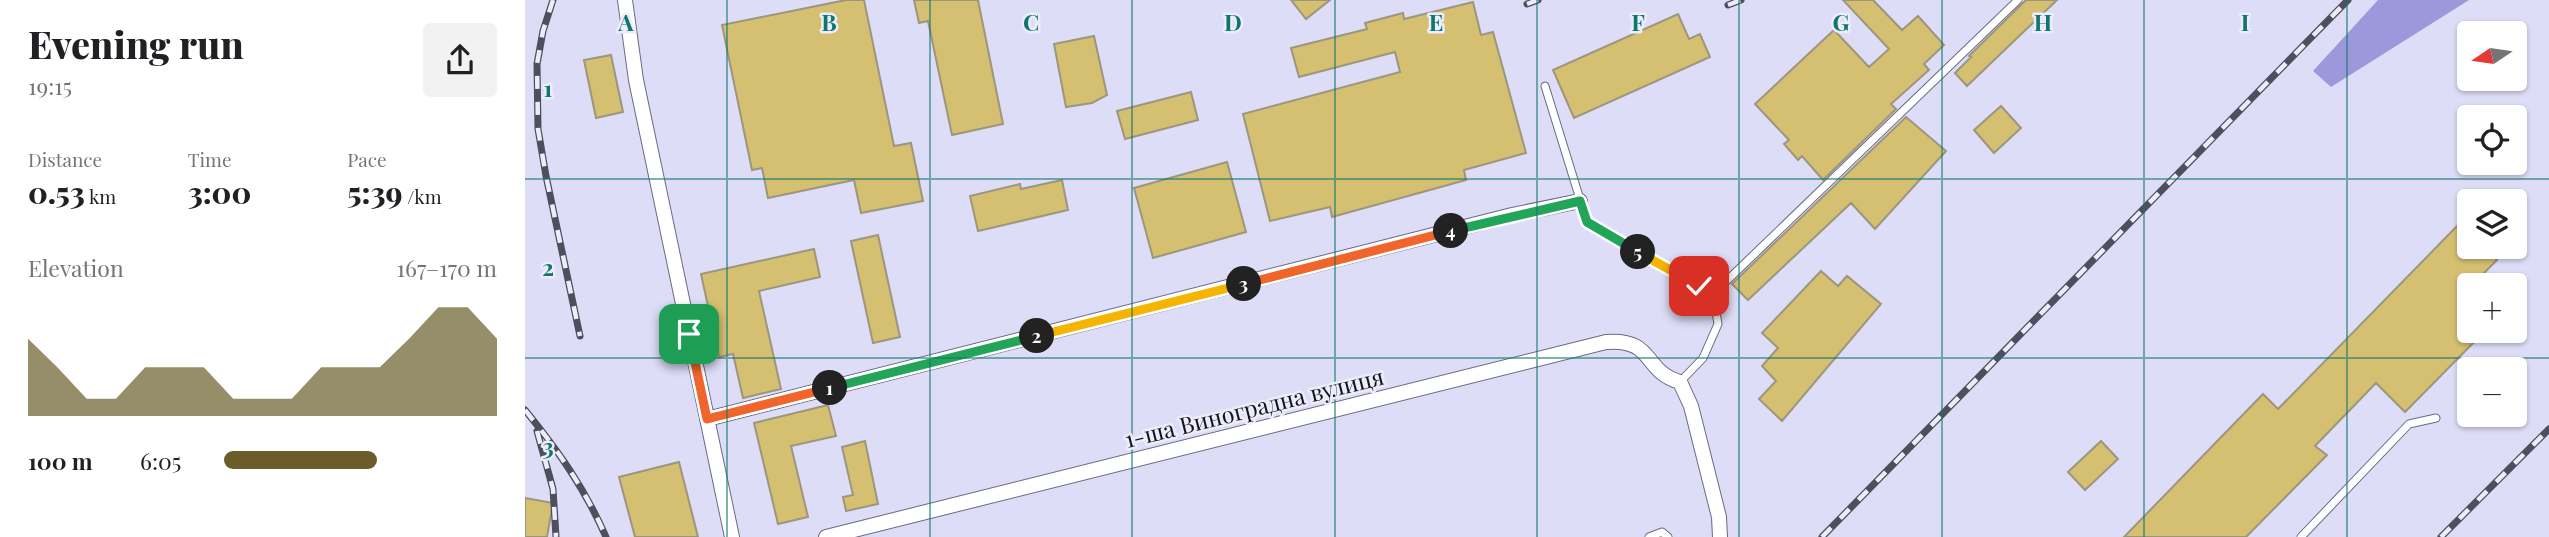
<!DOCTYPE html>
<html lang="en">
<head>
<meta charset="utf-8">
<style>
  :root { --surface:#fff; --page:#f2f2f2; --text:#202124; --muted:#757577; --accent:#6b5d2a }
  body { margin:0; font-family:"Playfair Display",serif; background:var(--page); color:var(--text); height:100vh; display:flex; flex-direction:column; font-size:26px; white-space:nowrap }
  * { box-sizing:border-box; margin:0 }
  p { font-size:23px; color:var(--muted) }
  .icon { flex:none; width:38px; height:38px; fill:none; stroke:currentColor; stroke-width:2; stroke-linecap:round; stroke-linejoin:round }
  .map { position:relative; flex:1; overflow:hidden }
  .drawer { display:flex; flex-direction:column; background:var(--surface); width:525px }
  .drawer>* { flex:none }
  .needle { width:46px; rotate:257deg }
  .tools { position:absolute; left:1932px; top:21px; display:grid; gap:14px }
  .tools a { display:grid; place-items:center; width:70px; height:70px; border-radius:7px; background:var(--surface); box-shadow:0 2px 5px #0004; font-size:35px }
  .pin { position:absolute; display:grid; place-items:center; width:60px; height:60px; color:#fff; margin:-30px; border-radius:14px; box-shadow:0 4px 10px #0006 }
  .km { position:absolute; width:35px; height:35px; margin:-18px; border-radius:50%; background:#222; color:#fff; font-size:19px; line-height:35px; text-align:center }
  .round { display:grid; place-items:center; flex:none; width:74px; height:74px; border-radius:7px; background:var(--page) }
  .summary { display:flex; align-items:center; justify-content:space-between; height:119px; padding:0 28px }
  h1 { font-size:38px; font-weight:800; line-height:52px }
  .stats { display:grid; grid-template-columns:repeat(3,1fr); gap:10px; height:119px; padding:7px 28px }
  .stats div { display:grid; align-content:center }
  .stats b { font-size:30px; font-weight:800 }
  .stats small { font-size:19px; font-weight:400 }
  .stats p { font-size:19px }
  .chart { height:196px; padding:14px 28px }
  .chart p { display:flex; justify-content:space-between }
  .chart svg { width:100%; height:126px; margin-top:7px; fill:var(--accent); opacity:.7 }
  ul { padding:0 28px; list-style:none; font-size:23px }
  li { display:grid; grid-template-columns:112px 84px 1fr; align-items:center; height:52px }
  li i { height:18px; border-radius:9px; background:var(--accent) }
  main { display:flex; flex:1; min-height:0 }
  .map>svg:first-child { display:block }
  .forest { fill:#9d97dc }
  .building { fill:#d5bf71; stroke:#9d967e; stroke-width:2 }
  .lines { fill:none; stroke-linecap:round; stroke-linejoin:round }
  .service-casing { stroke:#6a6980; stroke-width:9 }
  .minor-casing { stroke:#6a6980; stroke-width:16 }
  .service { stroke:#fff; stroke-width:7 }
  .minor { stroke:#fff; stroke-width:14 }
  .rail-casing { stroke:#4f4e5c; stroke-width:7 }
  .rail { stroke:#ececfb; stroke-width:4.5; stroke-dasharray:13; stroke-linecap:butt }
  .split-1-casing { stroke:#fff; stroke-width:14 }
  .split-2-casing { stroke:#fff; stroke-width:14 }
  .split-3-casing { stroke:#fff; stroke-width:14 }
  .split-4-casing { stroke:#fff; stroke-width:14 }
  .split-5-casing { stroke:#fff; stroke-width:14 }
  .split-6-casing { stroke:#fff; stroke-width:14 }
  .split-1 { stroke:#f0652b; stroke-width:9 }
  .split-2 { stroke:#22a559; stroke-width:9 }
  .split-3 { stroke:#f5b400; stroke-width:9 }
  .split-4 { stroke:#f0652b; stroke-width:9 }
  .split-5 { stroke:#22a559; stroke-width:9 }
  .split-6 { stroke:#f5b400; stroke-width:9 }
  .grid { fill:none; stroke:#0f766e; stroke-width:2; stroke-opacity:0.55 }
  .labels { text-anchor:middle; dominant-baseline:central; stroke-width:5; stroke-linejoin:round; paint-order:stroke }
  .street-label { font-size:23px; fill:#15141d; stroke:#ececfb }
  .grid-label { font-size:23px; text-anchor:middle; font-weight:bold; fill:#0f766e; stroke:#ececfb; stroke-width:5; stroke-linejoin:round; paint-order:stroke }
</style>
</head>
<body>
<main>
<section class="drawer">
<div class="summary"><div><h1>Evening run</h1><p>19:15</p></div><a class="round"><svg class="icon" aria-label="share" viewBox="0 0 24 24"><path d="M12 15V3M7 8l5-5 5 5M5 13v7h14v-7"/></svg></a></div>
<div class="stats">
<div><p>Distance</p><b>0.53<small> km</small></b></div>
<div><p>Time</p><b>3:00</b></div>
<div><p>Pace</p><b>5:39<small> /km</small></b></div>
</div>
<div class="chart"><p><span>Elevation</span>167–170 m</p>
<svg viewBox="0 0 160 44" preserveAspectRatio="none"><path d="M0 44V17L10 27L20 38L30 38L40 27L50 27L60 27L70 38L80 38L90 38L100 27L110 27L120 27L130 17L140 6L150 6L160 17V44z"/></svg>
</div>
<ul>
<li><b>100 m</b>6:05<i style="width:56%"></i></li>
</ul>
</section>
<div class="map">
<svg width="2024" height="537" viewBox="0 0 2024 537">
  <rect width="100%" height="100%" fill="#deddf7"/>
  <path class="forest" d="M1853 0H1944L1806 87 1788 71Z"/>
  <path class="building" d="M321 0H339L369 146 386 143 398 201 336 213 329 180 243 198 237 168 227 170 197 25Z
    M389 0H453L478 124 427 135 403 21 394 23Z
    M766 0H805L781 19Z
    M1318 0H1348L1377 30 1393 16 1419 45 1399 64 1404 70 1366 104 1371 109 1298 180 1277 156 1273 160 1259 144 1264 140 1230 104 1309 30 1344 67 1364 49Z
    M1501 0H1532L1442 86 1430 73 1446 57 1444 56Z
    M948 2 956 35 968 32 1001 153 939 170 941 180 807 217 805 207 745 221 718 114 875 72 870 52 774 77 766 48 842 29 840 23 878 13 879 19Z
    M1153 14 1164 39 1175 34 1185 57 1049 118 1028 70Z
    M569 36 582 95 567 103 541 107 529 44Z
    M86 55 98 112 71 118 59 60Z
    M666 92 673 120 600 139 592 111Z
    M1476 106 1496 128 1469 153 1449 130Z
    M1381 117 1421 151 1350 229 1326 203 1223 300 1207 284Z
    M702 162 721 232 628 258 609 188Z
    M537 180 543 210 453 231 445 196 495 184 496 189Z
    M1935 223 1944 232V247H1959L1972 260 1947 285H1944L1934 299 1944 309V331H1960L1880 412 1851 383 1790 446 1802 455 1721 537H1599L1738 394 1753 409Z
    M353 235 375 337 348 343 326 241Z
    M289 249 295 277 234 291 256 389 218 398 208 354 194 357 176 274Z
    M1296 271 1313 286 1322 276 1356 304 1257 421 1234 399 1251 381 1237 366 1253 348 1237 333Z
    M303 405 311 436 266 446 283 517 253 524 229 423Z
    M340 441 353 504 321 511 318 497 328 495 317 447Z
    M1576 441 1593 459 1560 490 1543 472Z
    M154 462 173 537H110L94 477Z
    M0 498 28 503 22 537H0Z"/>
  <g class="lines">
    <g class="service-casing">
      <path id="service" d="M1020 86 1062 222 1188 294 1193 324 1178 358 1155 382
        M1188 294 1493 0
        M1124 537 1137 532 1143 537
        M1776 537 1884 424 1911 418"/>
    </g>
    <g class="minor-casing">
      <path id="minor" d="M100 0 111 80 207 537
        M182 419 987 215 1055 201
        M301 537 1081 342C1130 338 1118 372 1155 382L1166 406 1194 517 1195 537"/>
    </g>
    <use href="#service" class="service"/>
    <use href="#minor" class="minor"/>
    <g class="rail-casing">
      <path id="rail" d="M28 0 18 31 12 64 13 129 21 176 55 336
        M1002 4 1013 0
        M1203 5 1216 0
        M0 410C34 452 59 487 81 537
        M12 431 28 489 31 537
        M1297 537 1823 0
        M1916 537 2024 429"/>
    </g>
    <use href="#rail" class="rail"/>
  </g>
  <g class="lines">
    <g class="split-1-casing">
      <path id="split-1" d="M164 334 182 419 305 388"/>
    </g>
    <g class="split-2-casing">
      <path id="split-2" d="M305 388 512 336"/>
    </g>
    <g class="split-3-casing">
      <path id="split-3" d="M512 336 719 284"/>
    </g>
    <g class="split-4-casing">
      <path id="split-4" d="M719 284 926 231"/>
    </g>
    <g class="split-5-casing">
      <path id="split-5" d="M926 231 1055 201 1062 222 1113 252"/>
    </g>
    <g class="split-6-casing">
      <path id="split-6" d="M1113 252 1174 286"/>
    </g>
    <use href="#split-1" class="split-1"/>
    <use href="#split-2" class="split-2"/>
    <use href="#split-3" class="split-3"/>
    <use href="#split-4" class="split-4"/>
    <use href="#split-5" class="split-5"/>
    <use href="#split-6" class="split-6"/>
  </g>
  <path class="grid" d="M202 0V537M405 0V537M607 0V537M810 0V537M1012 0V537M1214 0V537M1417 0V537M1619 0V537M1822 0V537M0 179H2024M0 358H2024"/>
  <g class="labels">
    <g class="street-label">
      <text transform="translate(729 407) rotate(-14)">1-ша Виноградна вулиця</text>
    </g>
  </g>
  <g class="grid-label">
    <text x="101" y="31">A</text>
    <text x="304" y="31">B</text>
    <text x="506" y="31">C</text>
    <text x="708" y="31">D</text>
    <text x="911" y="31">E</text>
    <text x="1113" y="31">F</text>
    <text x="1316" y="31">G</text>
    <text x="1518" y="31">H</text>
    <text x="1720" y="31">I</text>
    <text x="23" y="97">1</text>
    <text x="23" y="276">2</text>
    <text x="23" y="455">3</text>
  </g>
</svg>
<div class="tools">
<a><svg class="needle" viewBox="-14 -14 28 28"><path d="M0-13l5 13h-10z" fill="#e53935"/><path d="M0 13l5-13h-10z" fill="#757577"/></svg></a>
<a><svg class="icon" aria-label="locate" viewBox="0 0 24 24"><circle cx="12" cy="12" r="6"/><path d="M12 2v4M12 18v4M2 12h4M18 12h4"/></svg></a>
<a><svg class="icon" aria-label="layers" viewBox="0 0 24 24"><path d="M12 4l9 5-9 5-9-5zM3 14l9 5 9-5"/></svg></a>
<a>+</a>
<a>−</a>
</div>
<div class="pin" style="left:164px;top:334px;background:#1e9e55"><svg class="icon" aria-label="arrive" viewBox="0 0 24 24"><path d="M6 21V4h12l-3 4 3 4H6"/></svg></div>
<div class="pin" style="left:1174px;top:286px;background:#d93025"><svg class="icon" aria-label="check" viewBox="0 0 24 24"><path d="M5 12l5 5 9-10"/></svg></div>
<b class="km" style="left:305px;top:388px">1</b>
<b class="km" style="left:512px;top:336px">2</b>
<b class="km" style="left:719px;top:284px">3</b>
<b class="km" style="left:926px;top:231px">4</b>
<b class="km" style="left:1113px;top:252px">5</b>
</div>
</main>
</body>
</html>
